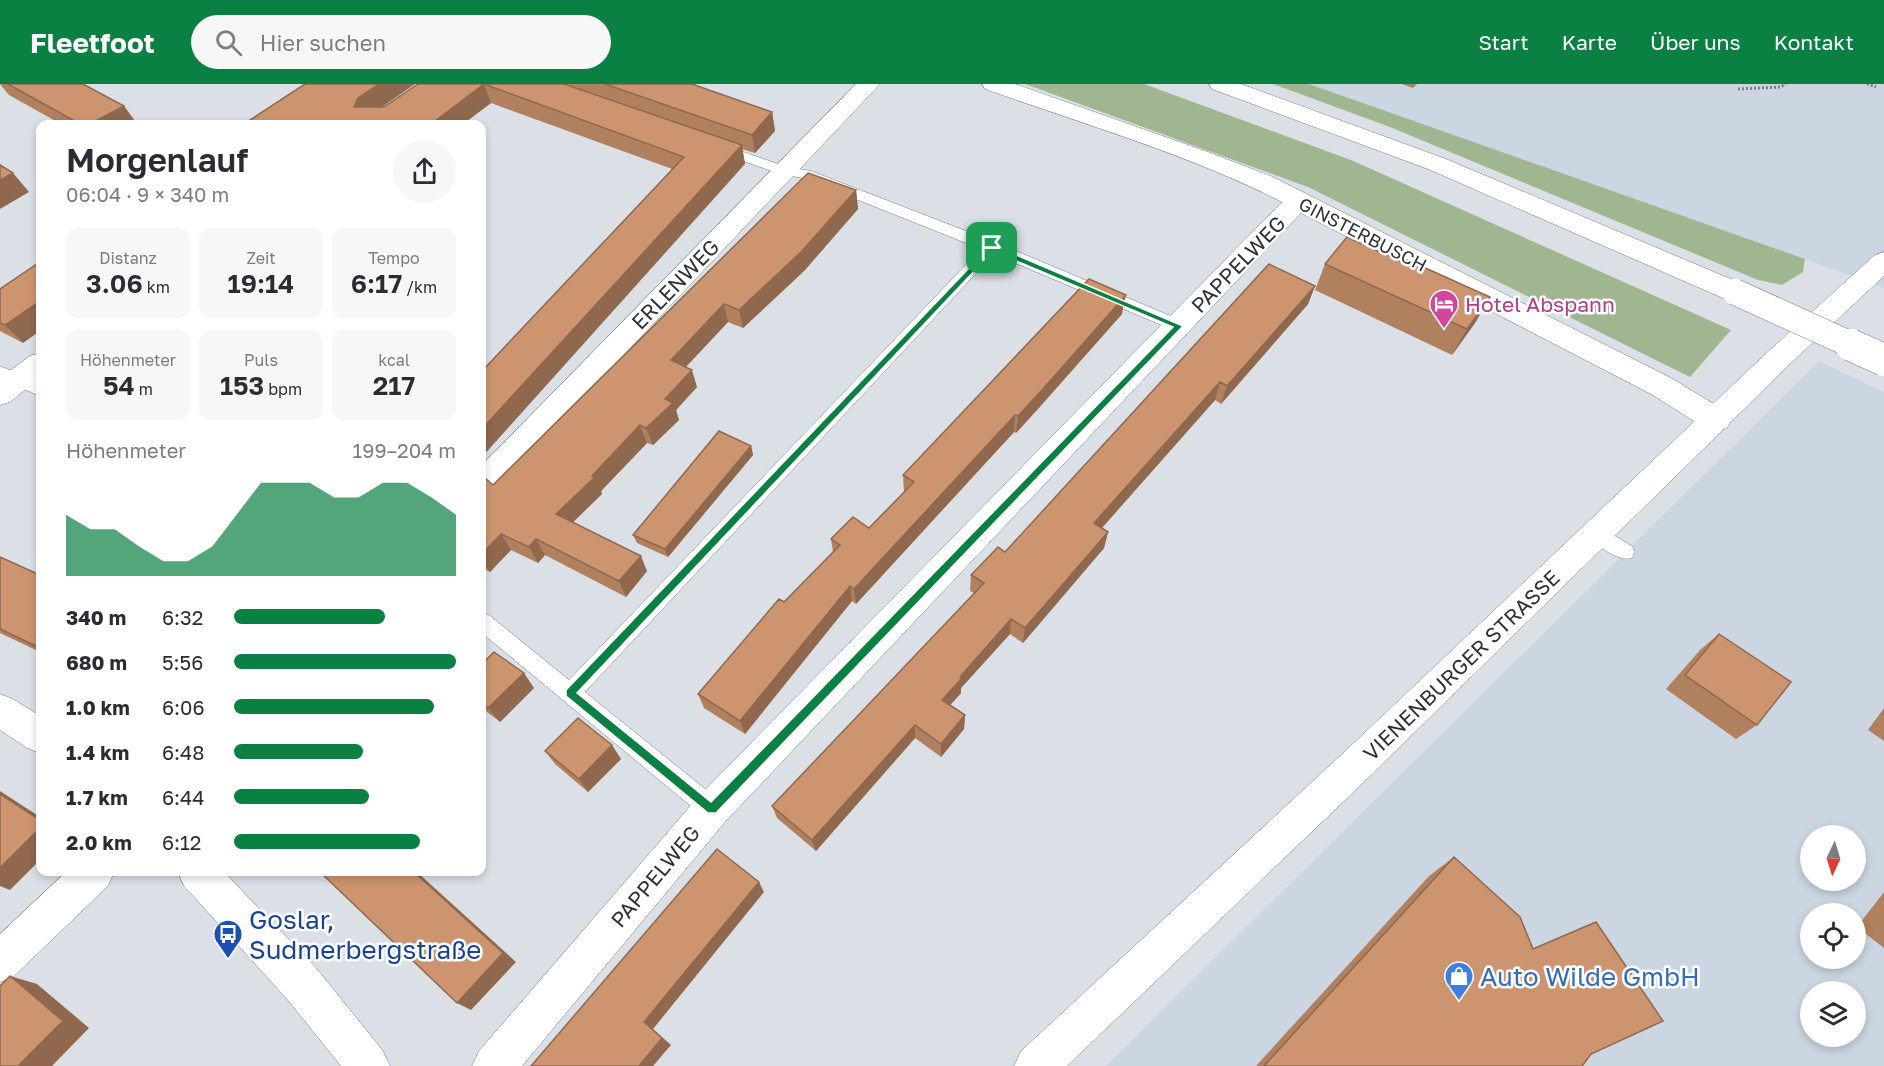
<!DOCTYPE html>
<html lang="de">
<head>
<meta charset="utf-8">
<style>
  :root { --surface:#fff; --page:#f7f7f7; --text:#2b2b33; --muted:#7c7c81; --accent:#0b8043 }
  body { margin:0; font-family:"Golos Text",sans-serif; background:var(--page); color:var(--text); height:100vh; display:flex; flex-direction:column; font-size:22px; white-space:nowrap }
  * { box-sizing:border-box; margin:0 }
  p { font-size:20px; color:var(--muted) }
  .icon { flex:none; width:33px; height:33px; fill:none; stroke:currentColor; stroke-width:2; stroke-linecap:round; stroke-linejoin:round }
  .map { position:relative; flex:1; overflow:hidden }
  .drawer { position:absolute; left:36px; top:36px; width:450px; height:756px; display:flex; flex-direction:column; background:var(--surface); border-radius:12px; box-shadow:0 3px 9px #0003 }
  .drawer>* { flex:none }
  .needle { width:39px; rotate:184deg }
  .buttons { position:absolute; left:1800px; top:741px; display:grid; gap:12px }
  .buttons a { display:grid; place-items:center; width:66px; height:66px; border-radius:50%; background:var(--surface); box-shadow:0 3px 9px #0003; font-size:30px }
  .pin { position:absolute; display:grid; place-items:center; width:51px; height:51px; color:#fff; margin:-26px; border-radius:12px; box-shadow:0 3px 9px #0006 }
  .round { display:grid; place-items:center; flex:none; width:63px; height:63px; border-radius:32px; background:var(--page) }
  .overview { display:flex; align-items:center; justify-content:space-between; height:102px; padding:0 30px }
  h1 { font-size:33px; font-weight:600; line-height:45px }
  .metrics { display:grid; grid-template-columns:repeat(3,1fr); gap:9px; height:102px; padding:6px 30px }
  .metrics div { display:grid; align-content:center; border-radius:12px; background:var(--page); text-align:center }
  .metrics b { font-size:26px; font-weight:600 }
  .metrics small { font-size:16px; font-weight:400 }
  .metrics p { font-size:16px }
  .chart { height:168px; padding:12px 30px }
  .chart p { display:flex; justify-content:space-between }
  .chart svg { width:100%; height:108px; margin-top:6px; fill:var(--accent); opacity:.7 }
  ul { padding:0 30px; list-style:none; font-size:20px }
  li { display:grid; grid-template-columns:96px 72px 1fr; align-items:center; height:45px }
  li i { height:15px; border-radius:8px; background:var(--accent) }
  header { display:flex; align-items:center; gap:36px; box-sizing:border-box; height:84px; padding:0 30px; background:var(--accent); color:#fff }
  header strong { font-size:28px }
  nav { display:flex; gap:33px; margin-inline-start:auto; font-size:21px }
  .search { width:420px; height:54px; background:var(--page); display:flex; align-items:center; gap:15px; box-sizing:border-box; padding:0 21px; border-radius:33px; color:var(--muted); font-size:22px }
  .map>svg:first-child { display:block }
  .built { fill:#cbd6e2; fill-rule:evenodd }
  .green { fill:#a0b691 }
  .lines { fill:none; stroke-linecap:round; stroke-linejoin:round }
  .service-casing { stroke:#777d82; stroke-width:1 }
  .minor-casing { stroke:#777d82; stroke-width:1 }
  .tertiary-casing { stroke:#777d82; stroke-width:1 }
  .trunk-casing { stroke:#777d82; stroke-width:1 }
  .path { stroke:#7c8084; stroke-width:3; stroke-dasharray:2 2; stroke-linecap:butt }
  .service { fill:#fff; fill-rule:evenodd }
  .minor { fill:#fff; fill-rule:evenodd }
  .tertiary { fill:#fff; fill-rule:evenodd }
  .trunk { fill:#fff; fill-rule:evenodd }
  .trunk-bridge-far1-casing { stroke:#777d82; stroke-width:27; stroke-linecap:butt }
  .trunk-bridge-casing { stroke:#777d82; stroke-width:33; stroke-linecap:butt }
  .trunk-bridge-far1 { stroke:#fff; stroke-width:26 }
  .trunk-bridge { stroke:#fff; stroke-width:32 }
  .wall { fill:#b0805f }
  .shaded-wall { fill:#90684e }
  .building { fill:#cd956f; stroke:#90684e; stroke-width:1.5 }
  .route { fill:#0b8043; stroke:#fff; stroke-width:1.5; fill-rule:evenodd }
  .labels { text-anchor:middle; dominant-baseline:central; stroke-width:5; stroke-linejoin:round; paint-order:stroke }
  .far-street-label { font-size:18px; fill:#2f3234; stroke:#fff }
  .street-label { font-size:21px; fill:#2f3234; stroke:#fff }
  .hotel-label { font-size:21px; fill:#b23c85; stroke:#fff; text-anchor:start }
  .near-transit-label { font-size:26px; fill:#164399; stroke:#fff; text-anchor:start }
  .near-shop-label { font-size:26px; fill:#366cbe; stroke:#fff; text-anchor:start }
</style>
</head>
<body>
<header>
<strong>Fleetfoot</strong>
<div class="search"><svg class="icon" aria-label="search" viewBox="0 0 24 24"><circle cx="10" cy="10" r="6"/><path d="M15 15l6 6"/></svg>Hier suchen</div>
<nav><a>Start</a><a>Karte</a><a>Über uns</a><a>Kontakt</a></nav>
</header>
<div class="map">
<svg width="1884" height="982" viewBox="0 0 1884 982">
  <rect width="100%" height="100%" fill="#dae0e6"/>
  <path class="built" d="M1309 0H1884V204L1805 175Z
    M1819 277 1884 308V982H1106ZM1810 752H1856V796H1810ZM1810 830H1856V874H1810ZM1810 908H1856V952H1810Z"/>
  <path class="green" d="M1025 0H1144L1351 76 1731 246 1690 293 1308 103Z
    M1273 0H1309L1805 175 1803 188 1782 201 1758 196 1390 43Z"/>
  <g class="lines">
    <g class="service-casing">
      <path id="service" d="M720 60 787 83 811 87 997 159 1185 238 1187 242 1185 246H1173L994 170 585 608 720 717 723 725 720 733 712 736 704 733 482 549V529L489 531 569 596 981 165 803 94 780 90 715 67 713 64Z
        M0 282 40 299V312L0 295Z
        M1598 442 1632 462 1635 468 1632 474C1619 478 1595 462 1588 450L1591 445Z"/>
    </g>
    <g class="minor-casing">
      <path id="minor" d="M856 0H880L493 409 482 412V381Z
        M982 0H1015L1208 68 1273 93 1671 294 1727 328 1731 336 1727 344 1716 347 1705 344 1651 310 1301 129 725 738 522 982H472L479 967 699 712 1282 118C1190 71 1083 40 985 5Z
        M40 269V294L10 318 0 321V294L30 272Z
        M0 610 13 615 40 632V669L27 664 0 646Z
        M66 788H114L108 802 14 892 0 898V850Z
        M178 788H224L317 885 383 967 390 982H341L287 915 184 802Z"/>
    </g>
    <g class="tertiary-casing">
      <path id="tertiary" d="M1884 168V192L1792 278 1366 696 1067 982H1014L1021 967 1340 672 1772 264 1875 171Z"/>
    </g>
    <g class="trunk-casing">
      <path id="trunk" d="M1209 0H1241L1446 75 1745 201 1749 208 1745 215 1735 217 1725 215 1428 85 1212 5Z"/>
    </g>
    <path class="path" d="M1867 0 1876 3
      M1738 5 1780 3 1786 0"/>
    <use href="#service" class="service"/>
    <use href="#minor" class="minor"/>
    <use href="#tertiary" class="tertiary"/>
    <use href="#trunk" class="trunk"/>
    <g class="trunk-bridge-far1-casing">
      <path id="trunk-bridge-far1" d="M1735 208 1854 262"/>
    </g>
    <g class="trunk-bridge-casing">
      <path id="trunk-bridge" d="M1851 261 1884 276"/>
    </g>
    <use href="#trunk-bridge-far1" class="trunk-bridge-far1"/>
    <use href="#trunk-bridge" class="trunk-bridge"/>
  </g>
  <path class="wall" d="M0 0H83L124 22 137 40H61L9 11Z
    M418 0H692L772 28 775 47 755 69 742 65 745 80 672 85 491 19 463 40H244L384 23Z
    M1402 0H1417L1413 4Z
    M856 106 858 125 804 187 743 244 728 238 686 283 697 303 676 326 679 336 653 361 647 359 601 407 602 410 573 438 647 487 626 513 545 471 538 479 511 466 490 488 482 484V394L493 401Z
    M1400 177 1490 213 1475 239 1452 271 1315 206 1325 180Z
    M1315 202 1308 220 1221 320 1215 316 1102 444 1108 448 1104 464 1023 559 1010 550 961 604V609L950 621 965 631 964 645 941 673 915 654 816 767 777 734 772 722 974 509 970 507 971 491 1005 468Z
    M0 205 23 259 0 247Z
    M1122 230 1040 323 1016 349 1014 348 856 520 852 517 745 650 704 624 698 610 784 518 833 468 831 455 869 444 904 408 903 391Z
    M751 362 753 371 668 473 637 459 633 451Z
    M0 473 40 491V568L0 549Z
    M1719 550 1757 641 1736 655 1666 605 1701 565Z
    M482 580 534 604 500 638 482 624Z
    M1884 624V657L1868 646Z
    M545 667 621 675 588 708 555 680Z
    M1454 773 1533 865 1591 970 1582 982H1256L1429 792Z
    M1884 808V864L1857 843Z"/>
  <path class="shaded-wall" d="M379 0H415L368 33 354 23 358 14Z
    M484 0 491 19 463 40H431Z
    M124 22 137 40H90Z
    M772 28 775 47 755 69 752 51Z
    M742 61 745 80 482 373V345Z
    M13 89 29 108 0 125V96Z
    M856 106 858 125 804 187 743 244 739 226Z
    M1315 202 1308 220 1221 320 1227 302Z
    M1126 211 1122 230 1016 349 1018 332Z
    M1490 213 1475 239 1452 271 1467 245Z
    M40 217V247L23 259 5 241Z
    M724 220 728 238 676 293 671 276Z
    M692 286 697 303 676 326 679 336 653 361 646 344 665 315Z
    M1220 298 1215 316 1091 456 1094 439Z
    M1015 331 1014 348 856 520 854 505Z
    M640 341 647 359 601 407 602 410 565 446 556 430Z
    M751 362 753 371 668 473 665 465Z
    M1108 448 1104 464 1023 559 1025 544Z
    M501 450 511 466 490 488 482 476V470Z
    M536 455 545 471 538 479 529 463Z
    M641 472 647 487 626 513 619 497Z
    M850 502 852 517 745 650 740 637Z
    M1011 535 1010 550 961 604V609L942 630V616L960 593Z
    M524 589 534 604 500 638 488 624Z
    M965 631 964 645 941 673V660Z
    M915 641V654L816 767 812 756Z
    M612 661 621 675 588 708 579 695Z
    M0 707 40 733V736L0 710Z
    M40 744V776L10 806 0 802V784Z
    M414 788H417L516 878 471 926 457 919Z
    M759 798 764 808 653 945 671 961 653 982H639L644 938Z
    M10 892 37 900 89 944 52 982H18Z"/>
  <path class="building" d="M8 0H83L124 22 90 40H80Z
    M305 0H379L358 14 354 23H384L418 0H564L742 61 482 345V287L684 73 484 0 431 40H244Z
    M605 0H692L772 28 752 51Z
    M0 81 13 89 0 96Z
    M808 89 856 106 801 168 739 226 724 220 671 276 692 286 665 315 673 319 646 344 640 341 592 392 595 393 556 430 641 472 619 497 536 455 529 463 501 450 482 470V394H485L493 401Z
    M1347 153 1400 177 1403 174 1490 213 1467 245 1325 180Z
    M40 178V217L5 241 0 239V205Z
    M1269 180 1315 202 1227 302 1220 298 1094 439 1108 448 1025 544 1011 535 960 593 962 594 942 616 965 631 941 660 915 641 812 756 772 722 984 499 971 491 998 463 1005 468Z
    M1089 195 1126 211 1042 306 1018 332 1015 331 854 505 850 502 740 637 698 610 779 515 784 518 840 461 831 455 853 433 869 444 914 398 903 391Z
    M719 347 751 362 665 465 633 451Z
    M0 473 40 491V564L0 545Z
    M1719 550 1791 598 1757 641 1685 591Z
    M494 568 524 589 488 624 482 619V580Z
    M578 634 612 661 579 695 545 667Z
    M0 710 40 736V744L0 784Z
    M717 765 759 798 644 938 662 954 639 982H531Z
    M1454 773 1520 833 1533 865 1596 838 1663 937 1591 970 1582 982H1264Z
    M320 788H414L503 869 457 919Z
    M10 892 63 937 18 982H0V902Z"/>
  <path class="route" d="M990 162H995L1183 242 716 729H708L566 612V606ZM993 167 1173 243 711 718 577 609Z"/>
  <defs>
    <g id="hotel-pin" transform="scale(1.5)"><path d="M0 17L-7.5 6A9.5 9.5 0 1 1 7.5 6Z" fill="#d1479c" stroke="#fff"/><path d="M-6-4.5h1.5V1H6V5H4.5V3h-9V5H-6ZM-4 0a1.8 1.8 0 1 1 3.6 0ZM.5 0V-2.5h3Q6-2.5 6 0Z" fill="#fff"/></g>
    <g id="bus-pin" transform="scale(1.5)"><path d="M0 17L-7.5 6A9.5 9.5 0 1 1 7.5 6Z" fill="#1a4fb4" stroke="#fff"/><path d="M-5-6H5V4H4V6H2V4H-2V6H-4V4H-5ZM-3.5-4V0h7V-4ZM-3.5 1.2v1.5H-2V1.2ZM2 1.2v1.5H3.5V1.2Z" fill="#fff"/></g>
    <g id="shop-pin" transform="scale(1.5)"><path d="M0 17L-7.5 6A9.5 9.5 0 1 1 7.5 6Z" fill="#3f7fe0" stroke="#fff"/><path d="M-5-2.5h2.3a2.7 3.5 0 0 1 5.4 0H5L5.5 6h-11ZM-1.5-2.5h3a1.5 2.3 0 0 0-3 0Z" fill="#fff"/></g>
  </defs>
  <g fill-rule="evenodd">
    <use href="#hotel-pin" x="1444" y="220"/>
    <use href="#bus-pin" x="228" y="850"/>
    <use href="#shop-pin" x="1459" y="892"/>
  </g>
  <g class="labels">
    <g class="far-street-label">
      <text transform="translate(1363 150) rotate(27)">GINSTERBUSCH</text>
    </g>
    <g class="street-label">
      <text transform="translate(1238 180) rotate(-46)">PAPPELWEG</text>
      <text transform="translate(675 200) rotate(-46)">ERLENWEG</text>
      <text transform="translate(1461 581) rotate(-44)">VIENENBURGER STRASSE</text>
      <text transform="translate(655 792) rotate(-50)">PAPPELWEG</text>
    </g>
    <g class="hotel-label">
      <text x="1465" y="220">Hotel Abspann</text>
    </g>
    <g class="near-transit-label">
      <text x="249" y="835">Goslar,<tspan x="249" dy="30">Sudmerbergstraße</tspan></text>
    </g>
    <g class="near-shop-label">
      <text x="1480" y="892">Auto Wilde GmbH</text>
    </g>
  </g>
</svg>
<div class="buttons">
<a><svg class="needle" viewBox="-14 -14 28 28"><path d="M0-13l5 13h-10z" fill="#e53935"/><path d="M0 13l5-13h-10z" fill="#7c7c81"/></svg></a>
<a><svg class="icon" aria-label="locate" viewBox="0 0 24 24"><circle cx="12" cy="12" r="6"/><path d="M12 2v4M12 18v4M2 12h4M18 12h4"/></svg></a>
<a><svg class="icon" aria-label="layers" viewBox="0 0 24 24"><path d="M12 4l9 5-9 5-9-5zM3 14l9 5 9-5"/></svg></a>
</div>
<div class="pin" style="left:992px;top:164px;background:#1e9e55"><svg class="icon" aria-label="arrive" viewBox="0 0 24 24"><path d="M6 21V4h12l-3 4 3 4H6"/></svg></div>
<section class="drawer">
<div class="overview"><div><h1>Morgenlauf</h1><p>06:04 · 9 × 340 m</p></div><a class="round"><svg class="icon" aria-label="share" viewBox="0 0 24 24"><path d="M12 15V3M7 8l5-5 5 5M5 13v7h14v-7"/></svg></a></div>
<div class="metrics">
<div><p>Distanz</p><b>3.06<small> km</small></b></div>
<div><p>Zeit</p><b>19:14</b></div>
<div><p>Tempo</p><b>6:17<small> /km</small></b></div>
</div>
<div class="metrics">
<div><p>Höhenmeter</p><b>54<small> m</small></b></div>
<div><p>Puls</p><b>153<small> bpm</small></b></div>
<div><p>kcal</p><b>217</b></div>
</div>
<div class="chart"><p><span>Höhenmeter</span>199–204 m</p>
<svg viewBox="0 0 160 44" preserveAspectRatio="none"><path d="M0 44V19L10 25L20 25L30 32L40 38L50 38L60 32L70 19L80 6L90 6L100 6L110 12L120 12L130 6L140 6L150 12L160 19V44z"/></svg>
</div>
<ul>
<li><b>340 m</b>6:32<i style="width:68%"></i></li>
<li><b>680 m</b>5:56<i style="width:100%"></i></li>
<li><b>1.0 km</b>6:06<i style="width:90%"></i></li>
<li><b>1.4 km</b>6:48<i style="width:58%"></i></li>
<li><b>1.7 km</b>6:44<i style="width:61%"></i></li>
<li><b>2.0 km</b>6:12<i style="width:84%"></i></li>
</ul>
</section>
</div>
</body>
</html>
